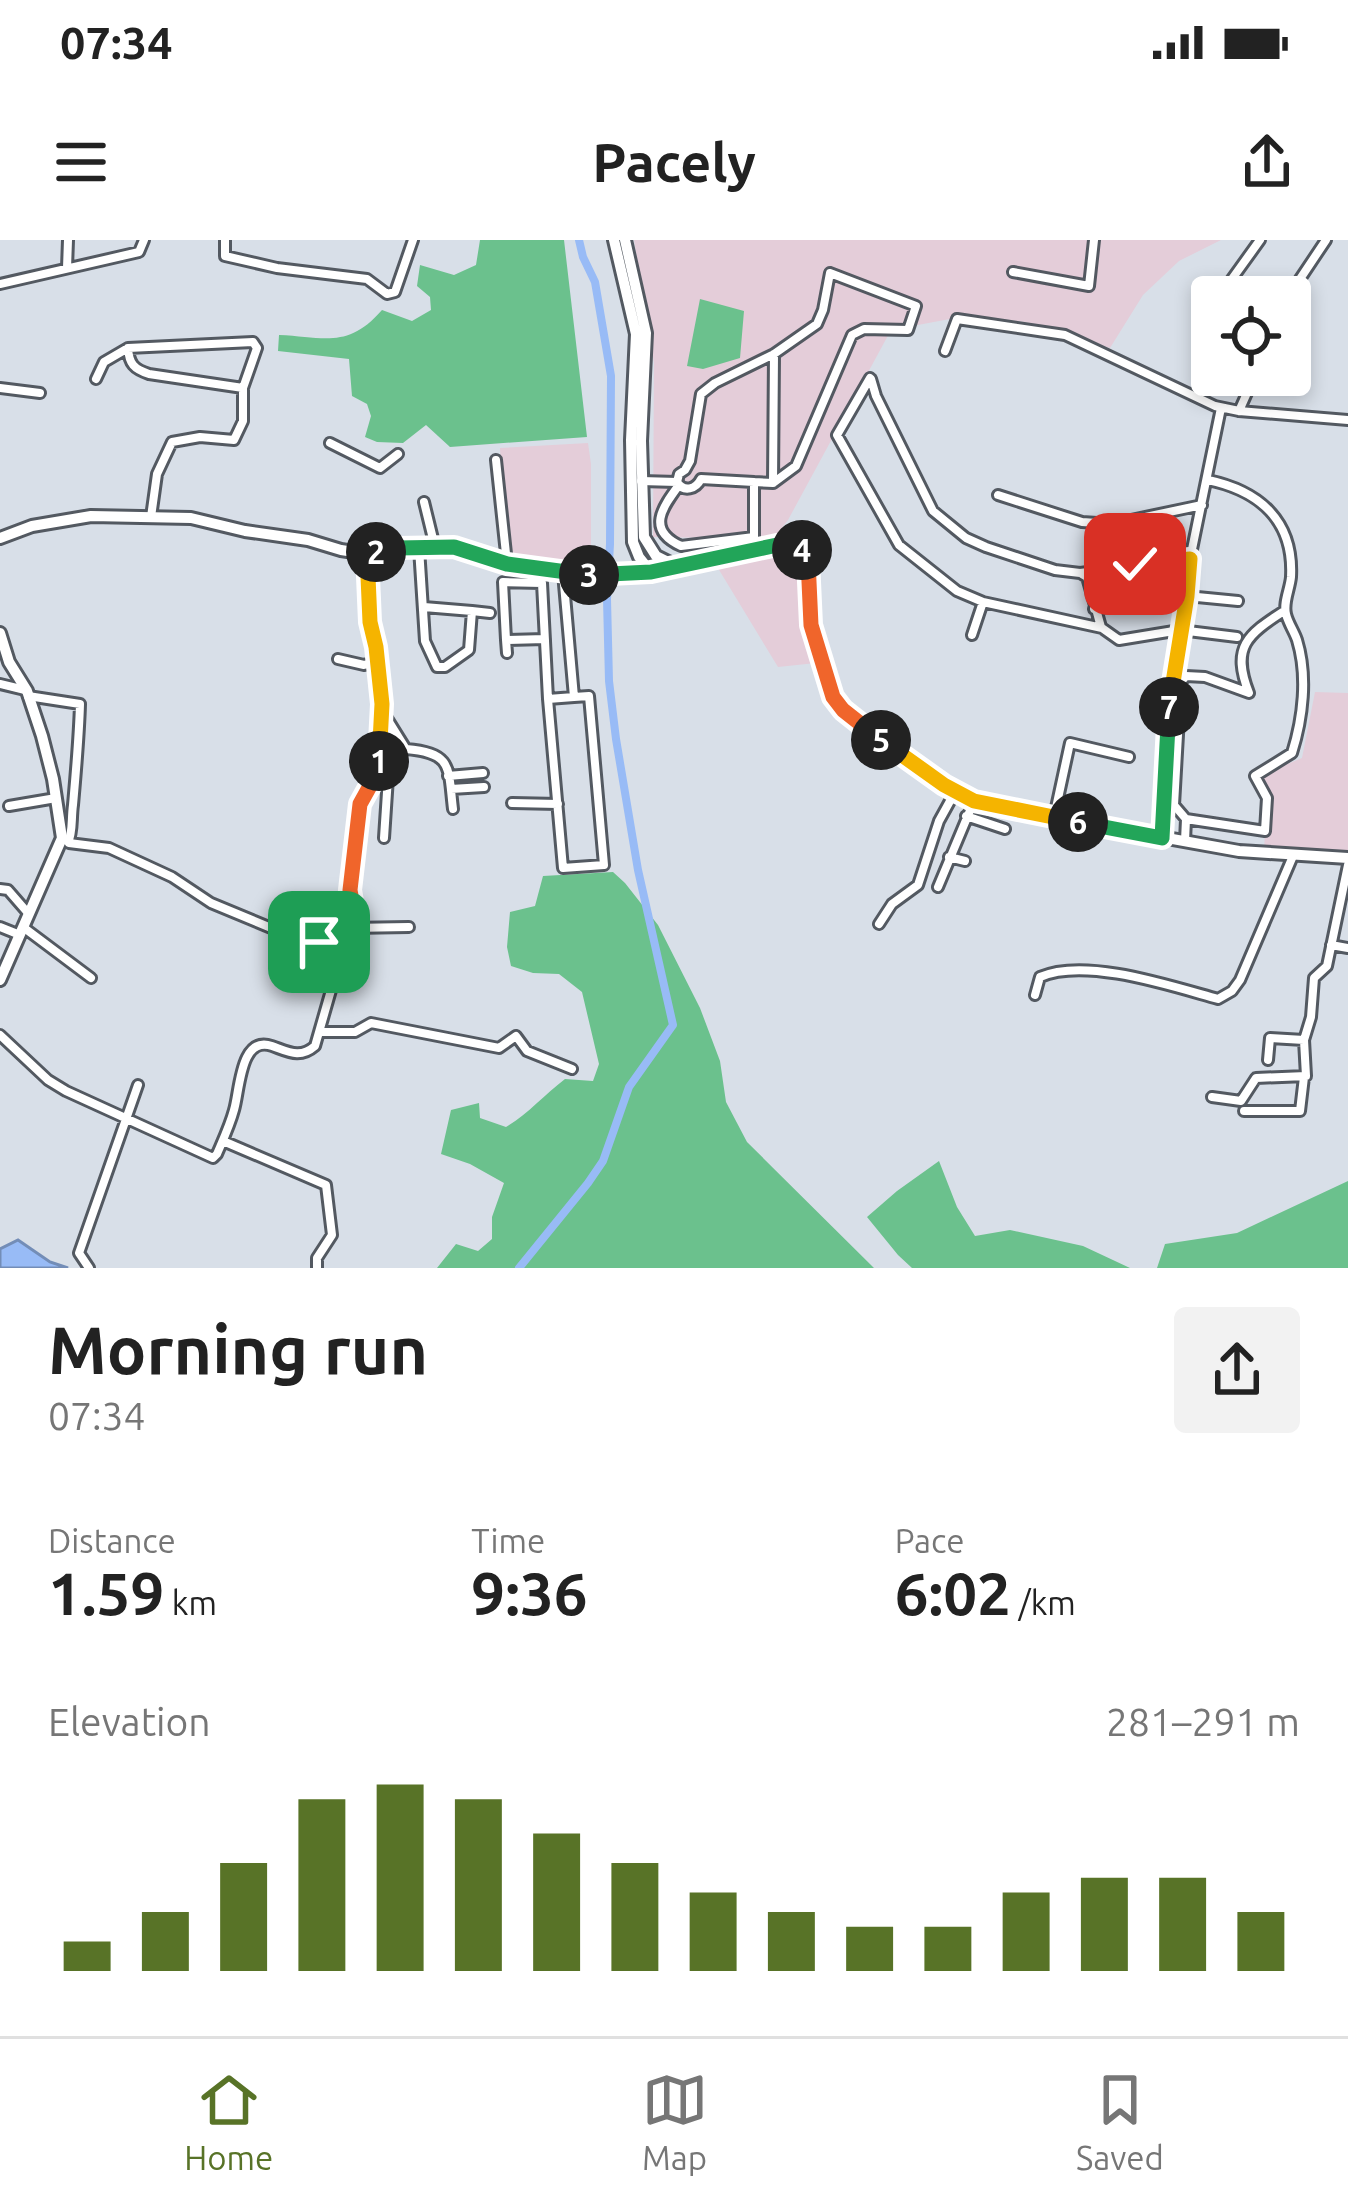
<!DOCTYPE html>
<html lang="en">
<head>
<meta charset="utf-8">
<style>
  :root { --surface:#fff; --page:#f2f2f2; --text:#222; --muted:#767676; --line:#e0e0e0; --accent:#587327 }
  body { margin:0; font-family:Ubuntu,sans-serif; background:var(--page); color:var(--text); height:100vh; display:flex; flex-direction:column; font-size:45px; white-space:nowrap }
  * { box-sizing:border-box; margin:0 }
  p { font-size:39px; color:var(--muted) }
  .icon { flex:none; width:66px; height:66px; fill:none; stroke:currentColor; stroke-width:2; stroke-linecap:round; stroke-linejoin:round }
  .map { position:relative; height:1028px; overflow:hidden }
  .drawer { display:flex; flex-direction:column; background:var(--surface); flex:1 }
  .drawer>* { flex:none }
  .fabs { position:absolute; left:1191px; top:36px; display:grid; gap:24px }
  .fabs a { display:grid; place-items:center; width:120px; height:120px; border-radius:12px; background:var(--surface); box-shadow:0 6px 18px #0003; font-size:60px }
  .pin { position:absolute; display:grid; place-items:center; width:102px; height:102px; color:#fff; margin:-51px; border-radius:24px; box-shadow:0 6px 18px #0006 }
  .km { position:absolute; width:60px; height:60px; margin:-30px; border-radius:50%; background:#222; color:#fff; font-size:33px; line-height:60px; text-align:center }
  .round { display:grid; place-items:center; flex:none; width:126px; height:126px; border-radius:12px; background:var(--page) }
  .head { display:flex; align-items:center; justify-content:space-between; height:204px; padding:0 48px }
  h1 { font-size:66px; font-weight:700; line-height:90px }
  .metrics { display:grid; grid-template-columns:repeat(3,1fr); gap:18px; height:204px; padding:12px 48px }
  .metrics div { display:grid; align-content:center }
  .metrics b { font-size:60px; font-weight:700 }
  .metrics small { font-size:33px; font-weight:400 }
  .metrics p { font-size:33px }
  .chart { height:336px; padding:24px 48px }
  .chart p { display:flex; justify-content:space-between }
  .chart svg { width:100%; height:216px; margin-top:12px; stroke:var(--accent); stroke-width:6 }
  .status { display:flex; justify-content:space-between; align-items:center; height:84px; padding:0 60px; background:var(--surface); direction:ltr }
  .status svg { height:33px; fill:currentColor }
  header { display:flex; justify-content:space-between; align-items:center; height:156px; padding:0 48px; background:var(--surface); font-size:54px; font-weight:700 }
  .dock { display:flex; justify-content:space-around; align-items:center; height:168px; border-top:3px solid var(--line); background:var(--surface); font-size:33px; color:var(--muted) }
  .dock a { display:grid; justify-items:center; gap:6px }
  .dock .active { color:var(--accent) }
  .map>svg:first-child { display:block }
  .commercial { fill:#e4cdd9 }
  .green { fill:#6bc18d }
  .water { fill:#98bbf6; stroke:#738db7; stroke-width:3 }
  .lines { fill:none; stroke-linecap:round; stroke-linejoin:round }
  .canal { stroke:#98bbf6; stroke-width:8 }
  .minor-casing { stroke:#535961; stroke-width:14 }
  .secondary-casing { stroke:#535961; stroke-width:16 }
  .minor { stroke:#fff; stroke-width:8 }
  .secondary { stroke:#fff; stroke-width:10 }
  .split-1-casing { stroke:#fff; stroke-width:24 }
  .split-2-casing { stroke:#fff; stroke-width:24 }
  .split-3-casing { stroke:#fff; stroke-width:24 }
  .split-4-casing { stroke:#fff; stroke-width:24 }
  .split-5-casing { stroke:#fff; stroke-width:24 }
  .split-6-casing { stroke:#fff; stroke-width:24 }
  .split-7-casing { stroke:#fff; stroke-width:24 }
  .split-8-casing { stroke:#fff; stroke-width:24 }
  .split-1 { stroke:#f0652b; stroke-width:15 }
  .split-2 { stroke:#f5b400; stroke-width:15 }
  .split-3 { stroke:#22a559; stroke-width:15 }
  .split-4 { stroke:#22a559; stroke-width:15 }
  .split-5 { stroke:#f0652b; stroke-width:15 }
  .split-6 { stroke:#f5b400; stroke-width:15 }
  .split-7 { stroke:#22a559; stroke-width:15 }
  .split-8 { stroke:#f5b400; stroke-width:15 }
</style>
</head>
<body>
<div class="status"><b>07:34</b><svg viewBox="0 0 49 12"><path d="M0 12V9h3v3zM5 12V6h3v6zM10 12V3h3v9zM15 12V0h3v12zM26 1h20v11H26zM47 4h2v5h-2z"/></svg></div>
<header><svg class="icon" aria-label="menu" viewBox="0 0 24 24"><path d="M4 6h16M4 12h16M4 18h16"/></svg>Pacely<svg class="icon" aria-label="share" viewBox="0 0 24 24"><path d="M12 15V3M7 8l5-5 5 5M5 13v7h14v-7"/></svg></header>
<div class="map">
<svg width="1348" height="1028" viewBox="0 0 1348 1028">
  <rect width="100%" height="100%" fill="#d8dfe8"/>
  <path class="commercial" d="M634 0H1221L1179 21 1143 55 1110 108 1025 82 966 76 891 90 788 280 773 299 653 297 654 123Z
    M588 203 591 224V328L535 325 505 317 500 208Z
    M783 308 799 313 805 325 804 382 816 423 778 427 707 310Z
    M1315 452 1348 453V613L1264 610 1267 558 1258 536 1302 518Z"/>
  <path class="green" d="M480 0H564L587 197 450 207 426 185 403 203 377 202 365 197 371 176 367 164 352 156 349 119 278 111 279 95C325 97 348 109 382 70L412 81 431 70 430 57 417 46 420 25 454 35 476 25Z
    M700 59 744 71 740 118 703 129 687 126Z
    M613 632 625 643 658 685 700 768 720 821 726 862 747 902 874 1028H437L456 1004 478 1011 492 999V977L504 943 470 924 441 914 451 870 479 863 480 878 506 887C528 874 544 855 565 839L593 841 599 824 582 752 559 734 533 733 511 726 507 707 510 672 535 666 543 636Z
    M939 921 957 967 975 996 1010 990 1083 1006 1130 1028H912L898 1015 867 977 897 951Z
    M1348 941V1028H1157L1165 1004 1237 993Z"/>
  <path class="water" d="M18 1000 50 1022 68 1028H0V1009Z"/>
  <g class="lines">
    <path class="canal" d="M519 1028 588 943 603 921 629 847 673 785 638 630 616 499 609 441 607 359 610 304 611 136 595 42 583 17 579 0"/>
    <g class="minor-casing">
      <path id="minor" d="M225 0V16L277 28 367 39 387 54 395 52 413 0
        M67 28 68 0
        M1013 32 1089 46 1094 0
        M0 44 139 12 144 0
        M1219 57 1260 0
        M1290 92 1299 83 1298 42 1326 0
        M128 108C129 124 134 129 149 134L243 148
        M945 111 957 79 1065 95 1215 166 1239 171 1348 180
        M870 138 837 195 899 305 957 351 983 362 1102 388 1119 400 1180 390 1237 397
        M96 139 104 122 128 108 253 102 257 108 243 148V181L234 200 200 197 172 202 157 234 151 277
        M871 139 876 156 933 271 966 298 986 307 1055 330 1080 333 1190 319
        M0 148 40 153
        M1239 171 1255 135
        M330 203 380 228 398 214
        M496 220 507 323
        M641 241 677 242C684 253 696 249 701 239L754 242
        M677 242 679 234 685 230 690 221 701 154 715 143 774 114 817 84 823 70 830 33 916 66 908 90 864 89 852 95 796 226 773 243 754 242V297L681 306C646 290 662 268 679 245
        M773 243 774 114
        M998 255 1082 282 1112 284 1202 265
        M424 262 435 307
        M419 308 425 401 437 427H445L469 410 472 371 424 367
        M563 333 574 457 548 459 563 628 604 625 589 456 574 457
        M1082 334 1087 337 1101 387
        M1094 369 1187 356 1238 361
        M472 371 490 373
        M972 395 983 362
        M545 399 506 400 503 342 542 343 548 459
        M506 400 507 413
        M338 419 364 425 378 421
        M0 444 25 450
        M28 456 80 464C79 498 76 531 73 565 71 579 73 593 68 602
        M383 472 406 509 394 513 389 522 384 598
        M406 509C453 513 448 527 453 569
        M448 536 483 533
        M451 549 484 547
        M512 563 558 564
        M9 566 56 558
        M966 576 1005 589
        M1054 577 1070 503 1129 517
        M1186 579 1265 591 1267 558 1255 536 1292 513C1303 478 1308 436 1297 400 1294 391 1288 383 1286 374 1283 362 1290 349 1291 337 1294 281 1260 251 1208 240
        M1162 598 1170 447 1187 356 1190 319 1221 168
        M1185 601 1186 579 1174 565 1181 442 1186 436 1205 437 1249 453C1231 407 1247 395 1284 371
        M69 603 109 608 172 637 211 663 288 695 344 705 354 673 350 650 360 564 375 537 380 518 383 481 376 407 370 382 367 314
        M949 617 965 621
        M938 647 974 561
        M0 649 8 650 28 673
        M879 684 892 664 918 645 939 581 955 552
        M0 687 20 695
        M23 687 91 738
        M350 688 409 687
        M1331 705 1348 708
        M1035 755 1040 737C1085 717 1171 746 1218 759L1232 751 1240 740 1293 616
        M321 792H355L371 783 499 808 516 796 527 811 572 829
        M0 795 48 840 66 851 213 918 217 914C223 900 230 885 234 870 240 850 240 795 272 806 289 812 300 819 315 806L344 705
        M1268 820 1270 798 1304 800
        M1212 857 1241 861 1256 838 1306 836 1304 800 1311 777 1314 738 1327 726 1348 625
        M1244 871H1300L1304 837
        M223 901 326 945 332 995 317 1018V1028
        M89 1028 79 1013 138 845"/>
    </g>
    <g class="secondary-casing">
      <path id="secondary" d="M614 0 636 94 631 200 633 302 639 317 651 332
        M625 0 646 93 641 201 644 297 656 316 676 326
        M0 298 32 286 91 276 191 278 245 291 308 300 341 310 367 314 398 308 454 307 507 324 572 334 622 335 651 332 782 304 799 308 808 320C810 362 811 441 845 471 863 488 884 502 904 517 930 536 954 554 984 565L1239 611 1348 618
        M0 393 9 422 27 451 42 496 53 539 62 598 0 740"/>
    </g>
    <use href="#minor" class="minor"/>
    <use href="#secondary" class="secondary"/>
  </g>
  <g class="lines">
    <g class="split-1-casing">
      <path id="split-1" d="M319 702 344 705 354 673 350 650 360 564 375 537 379 521"/>
    </g>
    <g class="split-2-casing">
      <path id="split-2" d="M376 312 367 314 370 382 376 407 382 464 379 521"/>
    </g>
    <g class="split-3-casing">
      <path id="split-3" d="M376 312 398 308 454 307 507 324 589 335"/>
    </g>
    <g class="split-4-casing">
      <path id="split-4" d="M589 335 651 332 782 304 802 310"/>
    </g>
    <g class="split-5-casing">
      <path id="split-5" d="M802 310 808 320 811 385 833 457 843 470 881 500"/>
    </g>
    <g class="split-6-casing">
      <path id="split-6" d="M881 500 944 545 974 561 1078 582"/>
    </g>
    <g class="split-7-casing">
      <path id="split-7" d="M1078 582 1162 598 1169 467"/>
    </g>
    <g class="split-8-casing">
      <path id="split-8" d="M1135 324 1190 319 1187 356 1169 467"/>
    </g>
    <use href="#split-1" class="split-1"/>
    <use href="#split-2" class="split-2"/>
    <use href="#split-3" class="split-3"/>
    <use href="#split-4" class="split-4"/>
    <use href="#split-5" class="split-5"/>
    <use href="#split-6" class="split-6"/>
    <use href="#split-7" class="split-7"/>
    <use href="#split-8" class="split-8"/>
  </g>
</svg>
<div class="fabs">
<a><svg class="icon" aria-label="locate" viewBox="0 0 24 24"><circle cx="12" cy="12" r="6"/><path d="M12 2v4M12 18v4M2 12h4M18 12h4"/></svg></a>
</div>
<div class="pin" style="left:319px;top:702px;background:#1e9e55"><svg class="icon" aria-label="arrive" viewBox="0 0 24 24"><path d="M6 21V4h12l-3 4 3 4H6"/></svg></div>
<div class="pin" style="left:1135px;top:324px;background:#d93025"><svg class="icon" aria-label="check" viewBox="0 0 24 24"><path d="M5 12l5 5 9-10"/></svg></div>
<b class="km" style="left:379px;top:521px">1</b>
<b class="km" style="left:376px;top:312px">2</b>
<b class="km" style="left:589px;top:335px">3</b>
<b class="km" style="left:802px;top:310px">4</b>
<b class="km" style="left:881px;top:500px">5</b>
<b class="km" style="left:1078px;top:582px">6</b>
<b class="km" style="left:1169px;top:467px">7</b>
</div>
<section class="drawer">
<div class="head"><div><h1>Morning run</h1><p>07:34</p></div><a class="round"><svg class="icon" aria-label="share" viewBox="0 0 24 24"><path d="M12 15V3M7 8l5-5 5 5M5 13v7h14v-7"/></svg></a></div>
<div class="metrics">
<div><p>Distance</p><b>1.59<small> km</small></b></div>
<div><p>Time</p><b>9:36</b></div>
<div><p>Pace</p><b>6:02<small> /km</small></b></div>
</div>
<div class="chart"><p><span>Elevation</span>281–291 m</p>
<svg viewBox="0 0 160 44" preserveAspectRatio="none"><path d="M5 44V38M15 44V32M25 44V22M35 44V9M45 44V6M55 44V9M65 44V16M75 44V22M85 44V28M95 44V32M105 44V35M115 44V35M125 44V28M135 44V25M145 44V25M155 44V32"/></svg>
</div>
</section>
<nav class="dock">
<a class="active"><svg class="icon" aria-label="home" viewBox="0 0 24 24"><path d="M3 11l9-7 9 7M6 9v11h12V9"/></svg>Home</a>
<a><svg class="icon" aria-label="map" viewBox="0 0 24 24"><path d="M3 6l6-2 6 2 6-2v14l-6 2-6-2-6 2zM9 4v14M15 6v14"/></svg>Map</a>
<a><svg class="icon" aria-label="saved" viewBox="0 0 24 24"><path d="M7 4h10v16l-5-4-5 4z"/></svg>Saved</a>
</nav>
</body>
</html>
